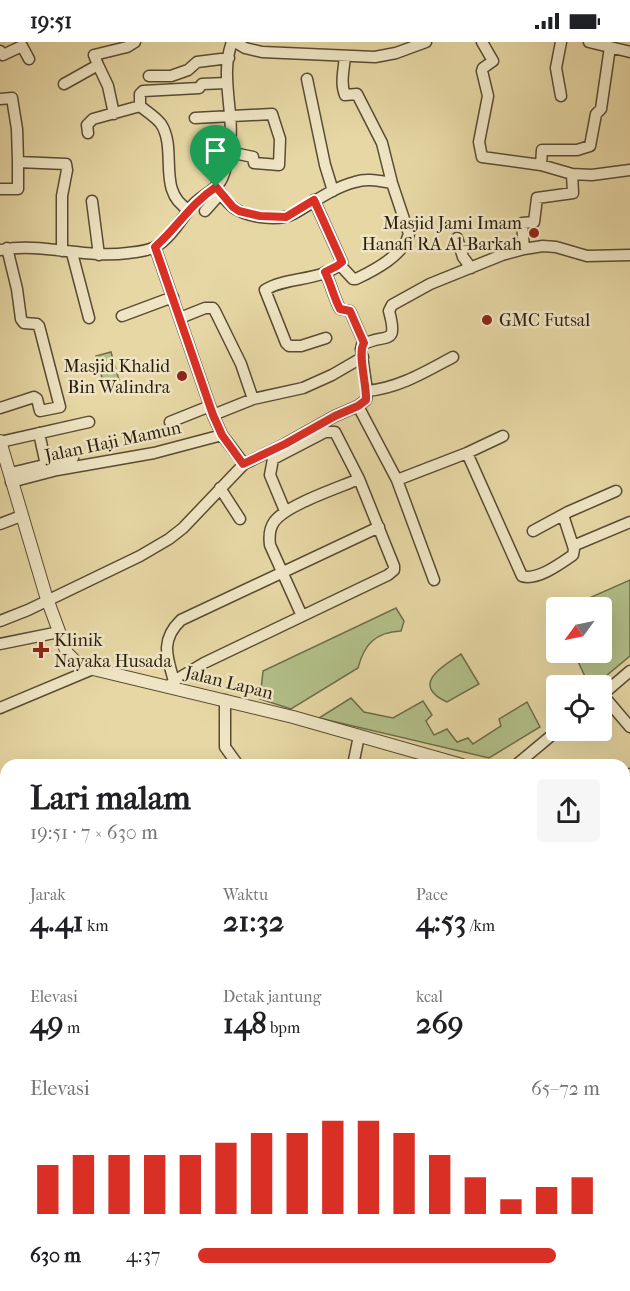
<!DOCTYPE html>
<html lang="id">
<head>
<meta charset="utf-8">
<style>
  :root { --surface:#fff; --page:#f6f6f6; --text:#202124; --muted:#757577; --accent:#d93025 }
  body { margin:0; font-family:"IM FELL French Canon",serif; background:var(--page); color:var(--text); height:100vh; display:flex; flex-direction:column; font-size:22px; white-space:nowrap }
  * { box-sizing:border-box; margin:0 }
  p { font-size:20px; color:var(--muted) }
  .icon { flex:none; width:33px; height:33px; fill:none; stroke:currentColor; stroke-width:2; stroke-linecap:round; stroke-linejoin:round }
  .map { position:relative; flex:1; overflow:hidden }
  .panel { position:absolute; left:0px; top:717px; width:630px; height:532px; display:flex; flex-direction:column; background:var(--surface); border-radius:18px 18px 0 0; box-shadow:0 6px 24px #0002 }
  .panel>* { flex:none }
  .needle { width:39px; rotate:237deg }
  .tools { position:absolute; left:546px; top:555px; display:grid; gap:12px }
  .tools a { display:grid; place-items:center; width:66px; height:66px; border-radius:6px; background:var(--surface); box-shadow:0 6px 24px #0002; font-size:30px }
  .pin { position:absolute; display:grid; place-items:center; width:51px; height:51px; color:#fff; margin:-62px -26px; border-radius:50% 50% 50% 0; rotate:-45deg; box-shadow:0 0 6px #0007 }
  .pin .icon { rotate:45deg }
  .round { display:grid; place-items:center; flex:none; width:63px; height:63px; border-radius:6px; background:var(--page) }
  .overview { display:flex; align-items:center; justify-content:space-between; height:102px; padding:0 30px }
  h1 { font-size:33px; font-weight:800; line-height:45px }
  .figures { display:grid; grid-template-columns:repeat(3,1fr); gap:9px; height:102px; padding:6px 30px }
  .figures div { display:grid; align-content:center }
  .figures b { font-size:30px; font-weight:800 }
  .figures small { font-size:16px; font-weight:400 }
  .figures p { font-size:16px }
  .chart { height:168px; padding:12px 30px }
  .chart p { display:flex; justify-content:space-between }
  .chart svg { width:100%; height:108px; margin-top:6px; stroke:var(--accent); stroke-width:6 }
  ul { padding:0 30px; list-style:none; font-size:20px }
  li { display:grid; grid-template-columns:96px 72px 1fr; align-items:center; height:45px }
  li i { height:15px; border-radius:8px; background:var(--accent) }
  .status { display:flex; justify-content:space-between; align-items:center; height:42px; padding:0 30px; background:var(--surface); direction:ltr }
  .status svg { height:16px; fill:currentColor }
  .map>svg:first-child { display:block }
  .green { fill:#b2bf88; stroke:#6e6e4a; stroke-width:1.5 }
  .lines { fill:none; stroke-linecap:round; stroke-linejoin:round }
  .minor-casing { stroke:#584c33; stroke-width:13 }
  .tertiary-casing { stroke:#584c33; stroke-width:14 }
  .minor { stroke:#efe5c4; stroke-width:10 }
  .tertiary { stroke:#efe5c4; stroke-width:12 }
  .route-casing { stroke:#fff; stroke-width:12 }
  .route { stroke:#d93025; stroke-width:8 }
  .poi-dot { fill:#8f2418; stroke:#efe5c4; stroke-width:2 }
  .labels { text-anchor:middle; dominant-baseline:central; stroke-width:5; stroke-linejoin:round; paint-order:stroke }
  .poi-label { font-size:18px; fill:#291d0d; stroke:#efe5c4; text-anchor:end }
  .street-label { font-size:18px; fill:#291d0d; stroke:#efe5c4 }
</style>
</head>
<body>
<div class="status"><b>19:51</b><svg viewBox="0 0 49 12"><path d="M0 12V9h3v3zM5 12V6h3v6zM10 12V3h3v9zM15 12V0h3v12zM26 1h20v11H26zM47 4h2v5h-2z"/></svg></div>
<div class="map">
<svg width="630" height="1249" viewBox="0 0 630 1249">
  <rect width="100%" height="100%" fill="#e6d7a4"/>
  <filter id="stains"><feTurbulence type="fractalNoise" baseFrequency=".00333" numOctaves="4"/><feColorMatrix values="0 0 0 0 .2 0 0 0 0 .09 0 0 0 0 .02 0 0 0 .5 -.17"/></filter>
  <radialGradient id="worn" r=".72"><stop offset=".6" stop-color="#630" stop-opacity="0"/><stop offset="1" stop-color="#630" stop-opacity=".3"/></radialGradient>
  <path class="green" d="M111 310 119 338 104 343 96 314Z
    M630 538V614L595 643H589L574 611 602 610V566L569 565Z
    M396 566 404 579 401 589C375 590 364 603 358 626L291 667 260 657 263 629Z
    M461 612 479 642 447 660C410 643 442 624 461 612Z
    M351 656 364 670 393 676 423 659 432 673 426 679 434 693 447 687 457 700 468 696 473 702 501 684 499 677 527 660 540 685 489 716 319 676Z"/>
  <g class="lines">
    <g class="minor-casing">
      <path id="minor" d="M235 0 245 6 262 10 375 15 396 11 426 0
        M482 0 493 19 483 26 482 29 488 54 479 100 482 115 541 123 572 132 592 133 630 128
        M589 0 630 10
        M0 9 3 13 22 4 29 17
        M98 23 94 13 127 5 135 0
        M149 34H171L188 28 197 20 229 16
        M307 37 325 123 333 149
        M64 42 98 23 108 44 114 72
        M561 54 556 26 561 0
        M0 57 12 56 17 87 18 120
        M140 64C146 69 156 75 161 82 178 108 156 150 189 168
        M140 64V52L143 49 199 46 202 42 227 41
        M195 76 272 72 280 97 279 123 254 121 253 115 229 110
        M88 91 87 83 93 77 140 64
        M541 123 542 108H577L590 104 596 72 601 67 610 5
        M215 145C221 152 226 160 234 166 247 175 278 180 293 172 313 161 332 146 355 140 367 136 379 139 392 141
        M0 147H18V120L66 122 67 128 62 154V209
        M314 158 342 220C324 240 286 234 265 248L286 301 289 304H301L326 296
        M92 159 99 213
        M205 169 221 151
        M457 196 463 215 471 226
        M155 205 213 373 222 393 244 422
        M524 207 522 181 534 180 537 156 573 151 572 132
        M0 208C42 200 85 217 128 211 137 210 148 209 155 205 171 196 181 177 192 164 200 154 213 150 220 140 226 132 227 119 229 109 236 73 219 35 232 0
        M72 211 89 276
        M340 223 353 237H356C375 228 404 213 409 192L392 141 382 101 357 52 345 53C340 41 344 27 345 14
        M325 230C331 242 334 256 340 267L350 269 364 301
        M122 274 173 255
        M180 276 205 266H213L215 269 241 322 253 357
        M367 349C399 346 425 330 453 315
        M358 364 397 438 434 538
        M0 366 34 355 37 357 40 369 60 365 39 284 37 282 24 281 21 277 17 247 7 206
        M213 373 253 357 303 346 332 333 363 315
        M170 380 210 364
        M39 391 46 423
        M0 400 89 380
        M467 411 522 534C537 539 560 522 573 513L574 507 563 473
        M15 430 73 416
        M397 438 467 411 503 394
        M11 440 57 428 154 411 222 393
        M220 446 240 477
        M0 482 21 474
        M533 489 568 470 616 449
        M573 504 630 480
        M302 574 270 503C269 495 269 487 274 480 286 463 338 446 359 437
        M0 579 28 568 140 514 169 497 183 486 244 422 285 402 335 374 358 364 366 358 367 349 361 307 362 303C385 290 399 306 389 269L392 263 430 242 502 213 524 207 543 204 556 205 587 214 630 213
        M0 602 59 590
        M174 639C167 615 160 598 181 578L379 485
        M168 645 174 639 204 621 388 533 394 528V524L359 437 335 390H325L273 417 270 433 285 469
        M602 652 630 685
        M602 653 630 629
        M225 658V705L238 723
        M0 666 93 627
        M353 723 359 694
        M516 723 558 688
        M624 737 630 732
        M624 824 630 820
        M0 882 6 902
        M624 894 630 902
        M0 947 6 944
        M0 956 6 963
        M0 999 6 997
        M0 1075 6 1085
        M624 1102 630 1112
        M0 1122 6 1119
        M624 1147 630 1144
        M0 1160 6 1157
        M0 1234 6 1231
        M58 1244 60 1249
        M120 1244 123 1249
        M309 1244V1249
        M480 1244 483 1249
        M525 1244V1249
        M145 1249 155 1244"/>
    </g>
    <g class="tertiary-casing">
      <path id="tertiary" d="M0 399 46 554 67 611 76 620 93 627 293 675 462 723
        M396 1244 401 1249
        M255 1249 256 1244"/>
    </g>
    <use href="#minor" class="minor"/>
    <use href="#tertiary" class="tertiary"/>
  </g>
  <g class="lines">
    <g class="route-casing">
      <path id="route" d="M216 145 233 165 239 169 260 174 286 175 314 158 342 220 337 224 325 230C331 242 334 256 340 267L350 269 364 301C357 311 367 343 366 358L358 364 335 374 285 402 243 422 222 393 213 373 155 205C178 185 190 162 216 145Z"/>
    </g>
    <use href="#route" class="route"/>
  </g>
  <g class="poi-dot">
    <circle cx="534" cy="191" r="6"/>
    <circle cx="487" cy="278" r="6"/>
    <circle cx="182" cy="334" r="6"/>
    <path d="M38 599h6v6h6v6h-6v6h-6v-6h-6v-6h6z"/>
  </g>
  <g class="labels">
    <g class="poi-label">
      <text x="522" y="181">Masjid Jami Imam<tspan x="522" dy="21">Hanafi RA Al-Barkah</tspan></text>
      <text x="499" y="278" text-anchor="start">GMC Futsal</text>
      <text x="170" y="324">Masjid Khalid<tspan x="170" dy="21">Bin Walindra</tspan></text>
      <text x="54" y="598" text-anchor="start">Klinik<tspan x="54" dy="21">Nayaka Husada</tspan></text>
    </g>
    <g class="street-label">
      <text transform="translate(113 400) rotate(-12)">Jalan Haji Mamun</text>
      <text transform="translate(229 641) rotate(14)">Jalan Lapan</text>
    </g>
  </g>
  <rect width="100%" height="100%" filter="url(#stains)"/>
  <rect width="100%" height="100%" fill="url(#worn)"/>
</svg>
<div class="tools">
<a><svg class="needle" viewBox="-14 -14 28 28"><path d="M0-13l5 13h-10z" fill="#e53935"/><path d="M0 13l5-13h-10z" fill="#757577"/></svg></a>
<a><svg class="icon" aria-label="locate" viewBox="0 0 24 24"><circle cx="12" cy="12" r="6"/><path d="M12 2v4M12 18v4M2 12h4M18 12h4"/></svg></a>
</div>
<div class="pin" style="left:216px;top:145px;background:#1e9e55"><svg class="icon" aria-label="arrive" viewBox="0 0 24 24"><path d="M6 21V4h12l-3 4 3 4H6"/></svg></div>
<section class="panel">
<div class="overview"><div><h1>Lari malam</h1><p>19:51 · 7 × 630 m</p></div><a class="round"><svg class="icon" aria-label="share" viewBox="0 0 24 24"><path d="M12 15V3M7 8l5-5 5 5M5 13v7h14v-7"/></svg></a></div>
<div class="figures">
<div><p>Jarak</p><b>4.41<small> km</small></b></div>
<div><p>Waktu</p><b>21:32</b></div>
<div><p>Pace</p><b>4:53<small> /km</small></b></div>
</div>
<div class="figures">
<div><p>Elevasi</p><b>49<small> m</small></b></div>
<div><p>Detak jantung</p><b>148<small> bpm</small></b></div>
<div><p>kcal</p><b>269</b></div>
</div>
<div class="chart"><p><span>Elevasi</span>65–72 m</p>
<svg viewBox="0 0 160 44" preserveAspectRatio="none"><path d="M5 44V24M15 44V20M25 44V20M35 44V20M45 44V20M55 44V15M65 44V11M75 44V11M85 44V6M95 44V6M105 44V11M115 44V20M125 44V29M135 44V38M145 44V33M155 44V29"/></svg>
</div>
<ul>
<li><b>630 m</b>4:37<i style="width:89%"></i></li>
</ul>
</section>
</div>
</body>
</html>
